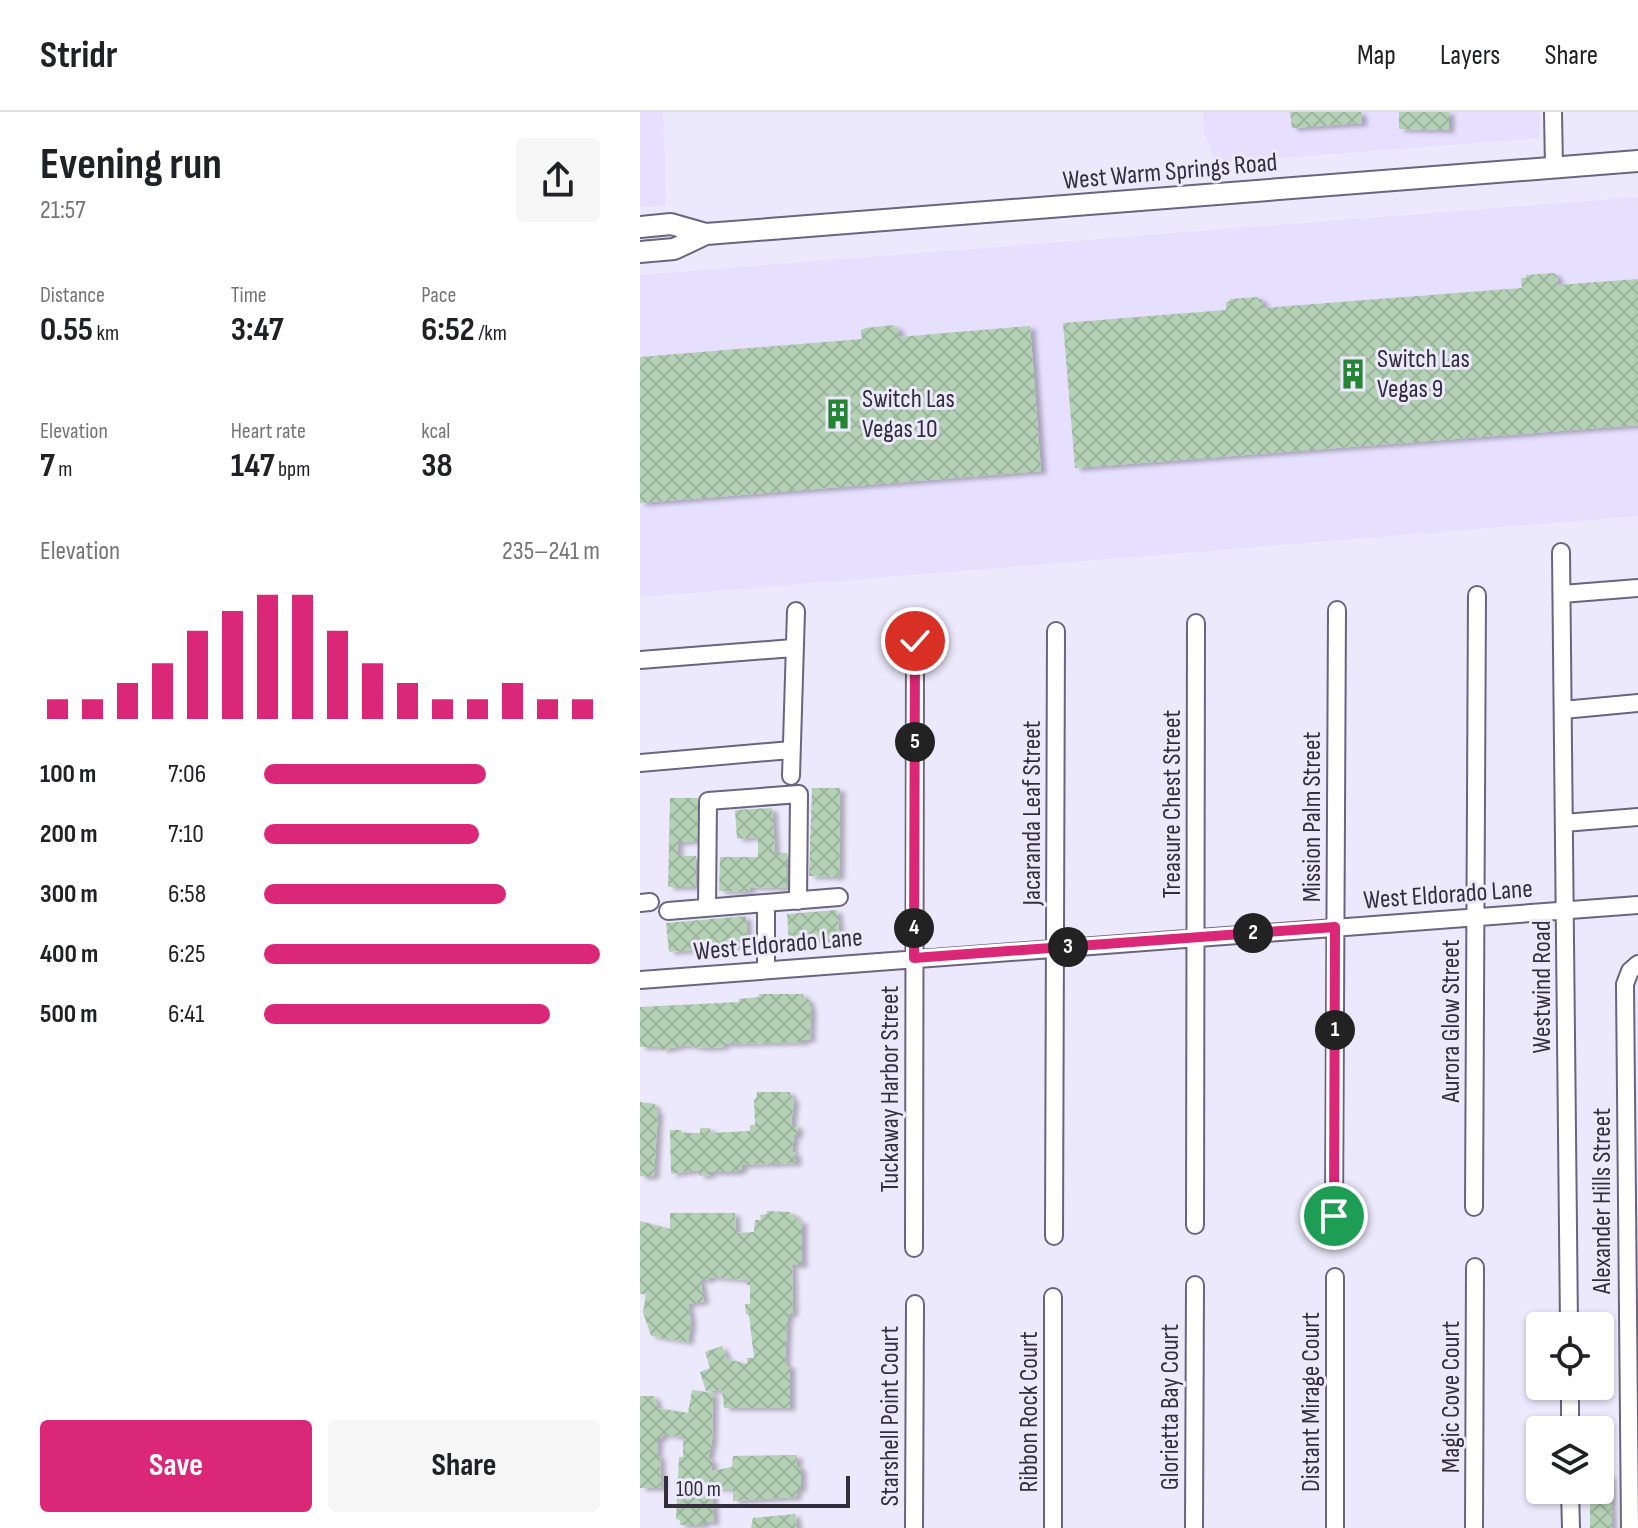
<!DOCTYPE html>
<html lang="en">
<head>
<meta charset="utf-8">
<style>
  :root { --surface:#fff; --page:#f6f6f6; --text:#202124; --muted:#757577; --line:#e0e0e0; --accent:#db2777 }
  body { margin:0; font-family:"Sofia Sans Condensed",sans-serif; background:var(--page); color:var(--text); height:100vh; display:flex; flex-direction:column; font-size:30px; white-space:nowrap }
  * { box-sizing:border-box; margin:0 }
  p { font-size:26px; color:var(--muted) }
  .icon { flex:none; width:44px; height:44px; fill:none; stroke:currentColor; stroke-width:2; stroke-linecap:round; stroke-linejoin:round }
  .map { position:relative; flex:1; overflow:hidden }
  .sheet { display:flex; flex-direction:column; background:var(--surface); width:640px }
  .sheet>* { flex:none }
  .buttons { position:absolute; left:886px; top:1200px; display:grid; gap:16px }
  .buttons a { display:grid; place-items:center; width:88px; height:88px; border-radius:8px; background:var(--surface); box-shadow:0 2px 6px #0004; font-size:40px }
  .scale { position:absolute; left:24px; bottom:20px; width:186px; box-sizing:border-box; padding-left:8px; border:4px solid #322f3b; border-top:0; font-size:22px; line-height:28px; white-space:nowrap; color:#322f3b; -webkit-text-stroke:6px #ede9fc; paint-order:stroke }
  .pin { position:absolute; display:grid; place-items:center; width:68px; height:68px; color:#fff; margin:-34px; border:4px solid #fff; border-radius:50%; box-shadow:0 2px 8px #0007 }
  .km { position:absolute; width:40px; height:40px; margin:-20px; border-radius:50%; background:#222; color:#fff; font-size:22px; line-height:40px; text-align:center }
  .round { display:grid; place-items:center; flex:none; width:84px; height:84px; border-radius:8px; background:var(--page) }
  .headline { display:flex; align-items:center; justify-content:space-between; height:136px; padding:0 40px }
  h1 { font-size:44px; font-weight:700; line-height:60px }
  .figures { display:grid; grid-template-columns:repeat(3,1fr); gap:12px; height:136px; padding:8px 40px }
  .figures div { display:grid; align-content:center }
  .figures b { font-size:34px; font-weight:700 }
  .figures small { font-size:22px; font-weight:400 }
  .figures p { font-size:22px }
  .chart { height:224px; padding:16px 40px }
  .chart p { display:flex; justify-content:space-between }
  .chart svg { width:100%; height:144px; margin-top:8px; stroke:var(--accent); stroke-width:6 }
  .action { display:flex; gap:16px; margin-top:auto; padding:16px 40px }
  .action a { flex:1; height:92px; border-radius:8px; background:var(--accent); color:#fff; font-size:32px; font-weight:700; line-height:92px; text-align:center }
  .action a+a { background:var(--page); color:var(--text) }
  ul { padding:0 40px; list-style:none; font-size:26px }
  li { display:grid; grid-template-columns:128px 96px 1fr; align-items:center; height:60px }
  li i { height:20px; border-radius:10px; background:var(--accent) }
  header { display:flex; align-items:center; gap:48px; box-sizing:border-box; height:112px; padding:0 40px; background:var(--surface); border-bottom:2px solid var(--line) }
  header strong { font-size:38px }
  nav { display:flex; gap:44px; margin-inline-start:auto; font-size:28px }
  main { display:flex; flex:1; min-height:0 }
  .map>svg:first-child { display:block }
  .built { fill:#e6dffe }
  .building { fill:url(#building-cross-hatch); filter:url(#shadow) }
  .lines { fill:none; stroke-linecap:round; stroke-linejoin:round }
  .minor-casing { stroke:#6a647f; stroke-width:20 }
  .major-casing { stroke:#6a647f; stroke-width:24 }
  .minor { stroke:#fff; stroke-width:16 }
  .major { stroke:#fff; stroke-width:20 }
  .route-casing { stroke:#fff; stroke-width:16 }
  .route { stroke:#db2777; stroke-width:10 }
  .labels { text-anchor:middle; dominant-baseline:central; stroke-width:6; stroke-linejoin:round; paint-order:stroke }
  .street-label { font-size:26px; fill:#322f3b; stroke:#ede9fc }
  .poi-label { font-size:26px; fill:#322f3b; stroke:#ede9fc; text-anchor:start }
</style>
</head>
<body>
<header>
<strong>Stridr</strong>
<nav><a>Map</a><a>Layers</a><a>Share</a></nav>
</header>
<main>
<section class="sheet">
<div class="headline"><div><h1>Evening run</h1><p>21:57</p></div><a class="round"><svg class="icon" aria-label="share" viewBox="0 0 24 24"><path d="M12 15V3M7 8l5-5 5 5M5 13v7h14v-7"/></svg></a></div>
<div class="figures">
<div><p>Distance</p><b>0.55<small> km</small></b></div>
<div><p>Time</p><b>3:47</b></div>
<div><p>Pace</p><b>6:52<small> /km</small></b></div>
</div>
<div class="figures">
<div><p>Elevation</p><b>7<small> m</small></b></div>
<div><p>Heart rate</p><b>147<small> bpm</small></b></div>
<div><p>kcal</p><b>38</b></div>
</div>
<div class="chart"><p><span>Elevation</span>235–241 m</p>
<svg viewBox="0 0 160 44" preserveAspectRatio="none"><path d="M5 44V38M15 44V38M25 44V33M35 44V27M45 44V17M55 44V11M65 44V6M75 44V6M85 44V17M95 44V27M105 44V33M115 44V38M125 44V38M135 44V33M145 44V38M155 44V38"/></svg>
</div>
<ul>
<li><b>100 m</b>7:06<i style="width:66%"></i></li>
<li><b>200 m</b>7:10<i style="width:64%"></i></li>
<li><b>300 m</b>6:58<i style="width:72%"></i></li>
<li><b>400 m</b>6:25<i style="width:100%"></i></li>
<li><b>500 m</b>6:41<i style="width:85%"></i></li>
</ul>
<div class="action"><a>Save</a><a>Share</a></div>
</section>
<div class="map">
<svg width="998" height="1416" viewBox="0 0 998 1416">
  <defs>
    <pattern id="building-cross-hatch" width="8" height="8" patternUnits="userSpaceOnUse" patternTransform="scale(2)"><rect width="8" height="8" fill="#b4d1b5"/><path d="M0 0l8 8M0 8l8-8" fill="none" stroke="#9bb49d"/></pattern>
    <filter id="shadow"><feDropShadow dx="5.5" dy="3" stdDeviation="2" flood-color="#0004"/></filter>
  </defs>
  <rect width="100%" height="100%" fill="#ede9fc"/>
  <path class="built" d="M0 0H23L26 94 0 95Z
    M563 0H900V26L576 51 564 22Z
    M998 85V404L0 485V163Z"/>
  <path class="building" d="M650 0H721L722 11 652 16Z
    M759 0H809V18L759 17Z
    M914 161 917 164 918 173 998 167V313L435 356 423 211 586 198V190L590 189V187L618 185V187H622L623 196 882 176 881 166H886V163Z
    M254 213V216L258 215 259 225 390 214 401 359 0 391V245L222 227 221 218 226 216Z
    M172 676H200L199 765 169 764Z
    M30 686H58L57 729 38 730V744H56V775H28Z
    M132 696 135 741H147V776L110 775 109 780 79 779 80 745H118V725L97 727 95 698Z
    M197 798 200 827 149 831 147 802Z
    M106 804 108 833 29 840 26 811Z
    M119 882H163L164 886 169 888V894H171L170 928H163V930L83 932 84 935 63 936 45 933 22 938V935H0V895L99 890V887L119 885Z
    M117 980H150L151 986 154 987 151 1013H157L158 1023H154L152 1040 156 1041V1051L102 1053V1057L96 1060H70V1063L59 1064V1058L31 1062 30 1018H41V1021H60V1016H70V1021L110 1019V1013H115L114 987H116Z
    M0 990 15 992V998L18 999 14 1063 9 1065 0 1064Z
    M127 1099 150 1100 151 1103 156 1102V1109L162 1108V1153H152L153 1201 149 1202 147 1209 145 1253H150V1296H84L82 1278 66 1279 60 1260 70 1256 65 1240 82 1234 87 1247 107 1252V1246H114L109 1203 106 1202 105 1192H110V1173H107V1168L69 1165V1168L60 1167 64 1189 48 1192 51 1210 48 1230 11 1224 3 1200 6 1182H0V1109L30 1117V1101H95L96 1121 114 1120 115 1108H121L120 1103 127 1102Z
    M52 1278 73 1281 72 1328 68 1347 72 1348V1359L92 1355 93 1344 157 1343V1355H161V1377H157L156 1385 93 1389V1377L72 1376 74 1410H63V1413H40V1408L36 1407 39 1345H43V1325L22 1322 23 1326H18L17 1344H20L21 1376H0V1284H14L18 1296 48 1301Z
    M960 1363H970L972 1416H950V1387H954V1378H960Z
    M155 1402 157 1416H111L113 1406Z"/>
  <g class="lines">
    <g class="minor-casing">
      <path id="minor" d="M913 0 914 55
        M921 440 929 1214
        M922 482 998 476
        M0 548 153 536
        M923 598 998 591
        M0 651 151 638
        M151 664 156 499
        M924 711 998 705
        M0 791 10 790
        M126 791V858
        M67 796 68 689 159 682 158 789
        M28 799 199 785
        M0 868 998 793
        M834 1095 837 483
        M694 1104 697 498
        M555 1113 556 511
        M414 1124 416 519
        M274 1136 275 529
        M413 1185V1416
        M930 1274V1318
        M930 1378 931 1416
        M274 1416 275 1192
        M554 1416 555 1173
        M695 1416V1165
        M834 1416 835 1155
        M990 1416 985 872 990 859 998 852"/>
    </g>
    <g class="major-casing">
      <path id="major" d="M0 115 31 112 66 122 998 49
        M0 140 34 137 66 122"/>
    </g>
    <use href="#minor" class="minor"/>
    <use href="#major" class="major"/>
  </g>
  <g class="lines">
    <g class="route-casing">
      <path id="route" d="M275 529 274 846 695 815 694 1104"/>
    </g>
    <use href="#route" class="route"/>
  </g>
  <defs>
    <g id="building-bare" transform="scale(2.4)"><path d="M-4-6H4V6H1V3H-1V6H-4ZM-2.5-4.3h1.7v1.8h-1.7ZM.8-4.3h1.7v1.8H.8ZM-2.5-1h1.7V.8h-1.7ZM.8-1h1.7V.8H.8Z" fill="#268435" stroke="#ede9fc" stroke-width="2.5" paint-order="stroke"/></g>
  </defs>
  <g fill-rule="evenodd">
    <use href="#building-bare" x="713" y="262"/>
    <use href="#building-bare" x="198" y="302"/>
  </g>
  <g class="labels">
    <g class="street-label">
      <text transform="translate(530 60) rotate(-5)">West Warm Springs Road</text>
      <text transform="translate(532 692) rotate(-90)">Treasure Chest Street</text>
      <text transform="translate(392 701) rotate(-90)">Jacaranda Leaf Street</text>
      <text transform="translate(672 705) rotate(-90)">Mission Palm Street</text>
      <text transform="translate(808 783) rotate(-4)">West Eldorado Lane</text>
      <text transform="translate(138 833) rotate(-5)">West Eldorado Lane</text>
      <text transform="translate(902 875) rotate(-90)">Westwind Road</text>
      <text transform="translate(811 909) rotate(-90)">Aurora Glow Street</text>
      <text transform="translate(250 977) rotate(-90)">Tuckaway Harbor Street</text>
      <text transform="translate(962 1089) rotate(-90)">Alexander Hills Street</text>
      <text transform="translate(811 1285) rotate(-90)">Magic Cove Court</text>
      <text transform="translate(671 1290) rotate(-90)">Distant Mirage Court</text>
      <text transform="translate(530 1295) rotate(-90)">Glorietta Bay Court</text>
      <text transform="translate(389 1300) rotate(-90)">Ribbon Rock Court</text>
      <text transform="translate(250 1304) rotate(-90)">Starshell Point Court</text>
    </g>
    <g class="poi-label">
      <text x="737" y="247">Switch Las<tspan x="737" dy="30">Vegas 9</tspan></text>
      <text x="222" y="287">Switch Las<tspan x="222" dy="30">Vegas 10</tspan></text>
    </g>
  </g>
</svg>
<div class="buttons">
<a><svg class="icon" aria-label="locate" viewBox="0 0 24 24"><circle cx="12" cy="12" r="6"/><path d="M12 2v4M12 18v4M2 12h4M18 12h4"/></svg></a>
<a><svg class="icon" aria-label="layers" viewBox="0 0 24 24"><path d="M12 4l9 5-9 5-9-5zM3 14l9 5 9-5"/></svg></a>
</div>
<div class="scale">100 m</div>
<div class="pin" style="left:694px;top:1104px;background:#1e9e55"><svg class="icon" aria-label="arrive" viewBox="0 0 24 24"><path d="M6 21V4h12l-3 4 3 4H6"/></svg></div>
<div class="pin" style="left:275px;top:529px;background:#d93025"><svg class="icon" aria-label="check" viewBox="0 0 24 24"><path d="M5 12l5 5 9-10"/></svg></div>
<b class="km" style="left:695px;top:918px">1</b>
<b class="km" style="left:613px;top:821px">2</b>
<b class="km" style="left:428px;top:835px">3</b>
<b class="km" style="left:274px;top:816px">4</b>
<b class="km" style="left:275px;top:630px">5</b>
</div>
</main>
</body>
</html>
